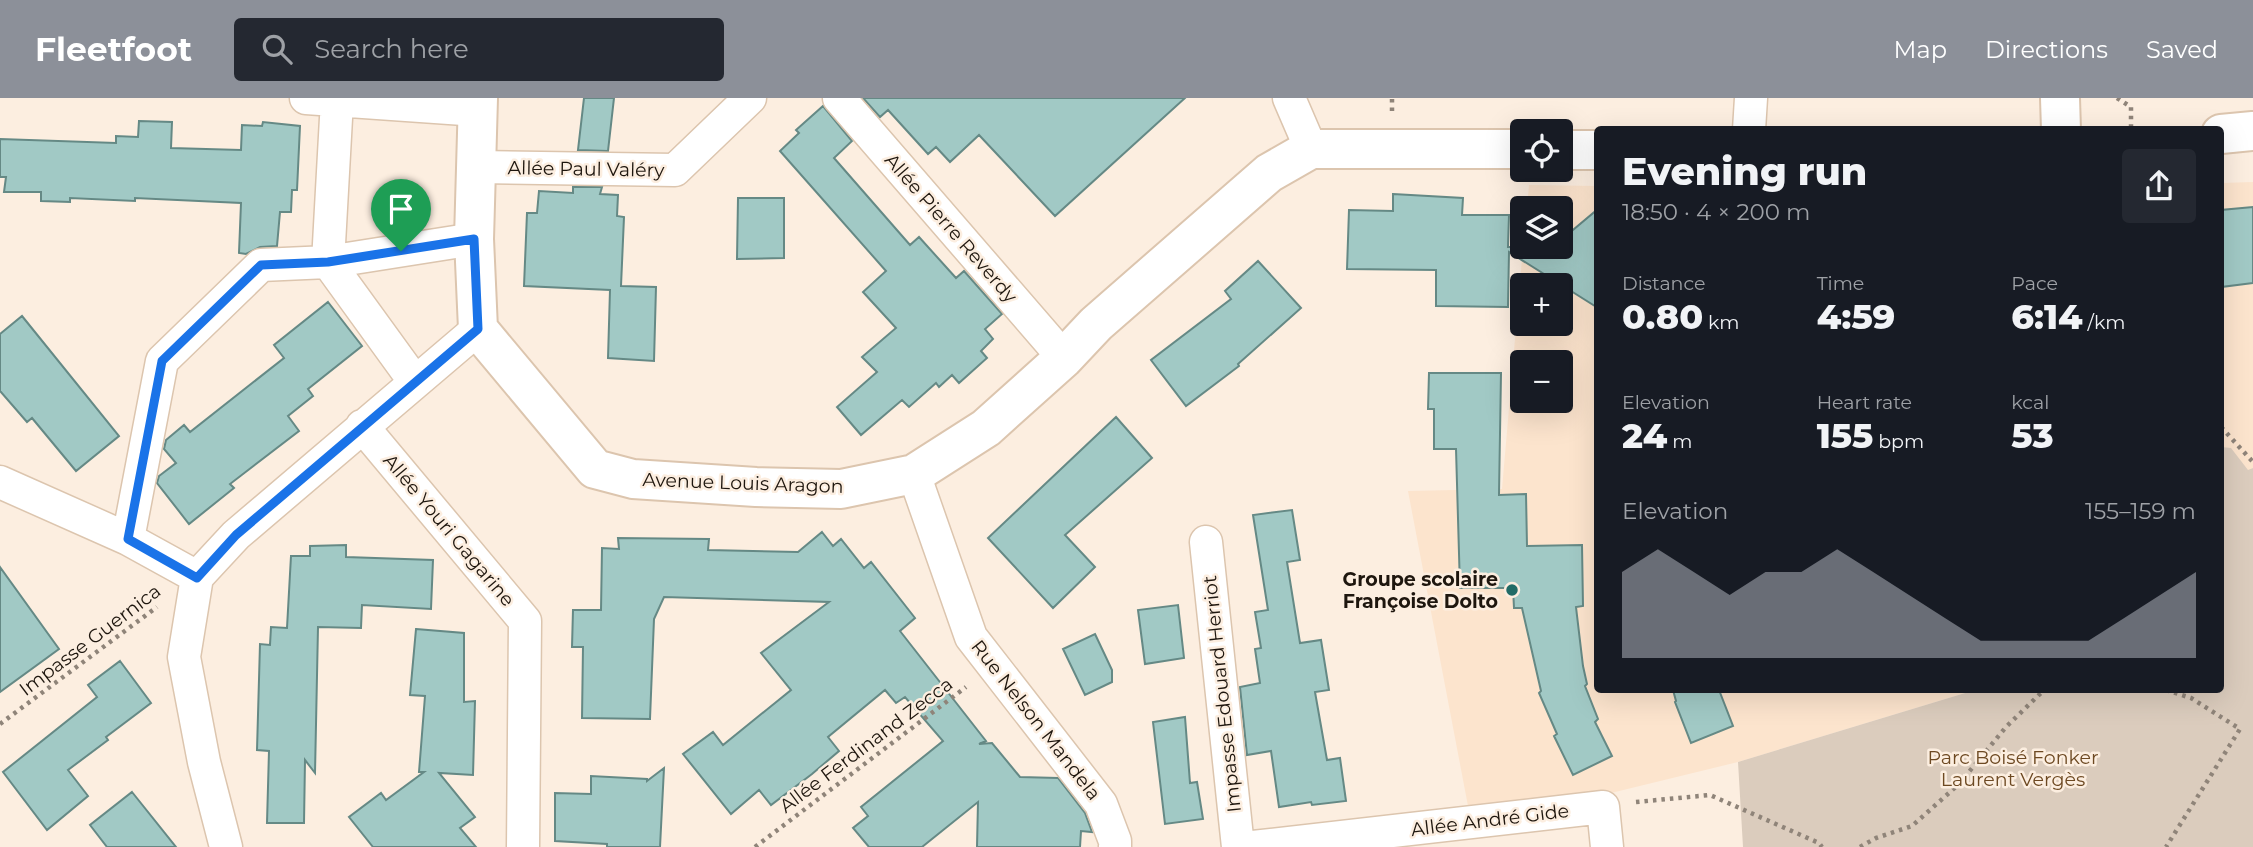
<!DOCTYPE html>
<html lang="en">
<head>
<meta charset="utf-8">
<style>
  :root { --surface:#171b24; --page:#242831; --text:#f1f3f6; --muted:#9ea1a6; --accent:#8c9099 }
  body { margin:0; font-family:Montserrat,sans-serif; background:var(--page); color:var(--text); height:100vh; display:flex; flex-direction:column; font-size:26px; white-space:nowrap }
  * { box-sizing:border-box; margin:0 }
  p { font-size:23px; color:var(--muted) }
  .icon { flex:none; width:38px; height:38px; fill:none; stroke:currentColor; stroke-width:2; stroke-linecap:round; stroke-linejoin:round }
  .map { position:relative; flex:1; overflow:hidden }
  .details { position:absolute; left:1594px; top:28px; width:630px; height:567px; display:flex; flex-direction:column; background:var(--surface); border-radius:7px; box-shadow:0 7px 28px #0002 }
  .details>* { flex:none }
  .buttons { position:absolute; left:1510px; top:21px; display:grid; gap:14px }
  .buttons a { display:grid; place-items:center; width:63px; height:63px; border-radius:7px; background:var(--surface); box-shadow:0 7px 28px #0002; font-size:35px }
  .pin { position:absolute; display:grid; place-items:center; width:60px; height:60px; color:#fff; margin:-72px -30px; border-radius:50% 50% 50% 0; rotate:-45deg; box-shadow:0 0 7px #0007 }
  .pin .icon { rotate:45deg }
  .round { display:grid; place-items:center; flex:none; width:74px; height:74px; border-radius:7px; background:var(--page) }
  .overview { display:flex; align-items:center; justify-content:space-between; height:119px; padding:0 28px }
  h1 { font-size:38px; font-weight:800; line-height:52px }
  .figures { display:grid; grid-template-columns:repeat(3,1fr); gap:10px; height:119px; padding:7px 28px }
  .figures div { display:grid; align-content:center }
  .figures b { font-size:35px; font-weight:800 }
  .figures small { font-size:19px; font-weight:400 }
  .figures p { font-size:19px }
  .chart { height:196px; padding:14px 28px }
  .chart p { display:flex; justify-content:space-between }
  .chart svg { width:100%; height:126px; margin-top:7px; fill:var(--accent); opacity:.7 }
  header { display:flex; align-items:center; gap:42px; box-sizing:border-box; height:98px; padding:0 35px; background:var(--accent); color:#fff }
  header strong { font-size:33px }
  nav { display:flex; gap:38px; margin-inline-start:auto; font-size:24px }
  .search { width:490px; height:63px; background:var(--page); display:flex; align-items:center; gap:18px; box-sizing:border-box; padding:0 24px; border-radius:7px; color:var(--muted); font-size:26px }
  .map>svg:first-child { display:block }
  .built { fill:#fce4cd; fill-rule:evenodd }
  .green { fill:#dbccbd }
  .building { fill:#a1c9c5; stroke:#658985; stroke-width:2 }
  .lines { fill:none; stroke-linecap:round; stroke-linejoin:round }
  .street-casing { stroke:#dcc5ae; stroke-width:35 }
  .secondary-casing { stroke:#dcc5ae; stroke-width:42 }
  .path { stroke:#8f8479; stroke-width:4.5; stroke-dasharray:3.5 5; stroke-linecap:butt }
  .street { stroke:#fff; stroke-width:32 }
  .secondary { stroke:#fff; stroke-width:38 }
  .route-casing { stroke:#fff; stroke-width:14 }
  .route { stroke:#1a73e8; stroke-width:9 }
  .poi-dot { fill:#216b66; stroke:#fceee0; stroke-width:2.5 }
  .labels { text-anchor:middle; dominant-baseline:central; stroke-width:5; stroke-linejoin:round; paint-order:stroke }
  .street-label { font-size:19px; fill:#1e160e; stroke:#fceee0 }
  .poi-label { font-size:19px; font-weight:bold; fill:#1e160e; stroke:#fceee0; text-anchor:end }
  .park-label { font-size:19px; fill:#6d4922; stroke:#fceee0 }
</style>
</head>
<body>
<header>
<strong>Fleetfoot</strong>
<div class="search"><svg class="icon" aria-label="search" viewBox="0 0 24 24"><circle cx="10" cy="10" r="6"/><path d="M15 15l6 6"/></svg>Search here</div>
<nav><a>Map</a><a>Directions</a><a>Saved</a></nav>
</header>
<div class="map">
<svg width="2253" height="749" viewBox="0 0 2253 749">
  <rect width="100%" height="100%" fill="#fceee0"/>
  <path class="built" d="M2253 84V370L2221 389V85Z
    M1529 87 1598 88V592H1975L1738 664 1472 729 1408 393 1502 391 1523 149H1561V110H1527ZM1522 187H1561V226H1522ZM1522 264H1561V303H1522Z"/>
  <path class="green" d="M2221 349 2231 350 2248 372 2253 370V749H1743L1738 664 1975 592H2221Z"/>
  <path class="building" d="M584 0H614L608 53 578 52Z
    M863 0H1185L1055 118 979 37 950 64 936 49 928 56 888 12 880 19Z
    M823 8 852 43 834 60 910 147 919 139 956 180 964 173 1002 216 985 231 993 241 981 253 987 260 959 285 952 277 939 289 936 285 909 309 902 302 861 337 837 309 877 274 862 259 896 230 863 194 886 173 780 53 799 35 796 32Z
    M139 23 172 24 171 50 241 52 242 27 262 28 263 24 300 28 297 92H292L291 114H280L277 148 260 149 246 156 239 155 241 105 135 100V103L70 100V104L41 103V94H4L6 79H0V41L116 45V38L138 39Z
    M573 89H602L600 96 618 97 617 118 624 119 621 188 656 189 654 263 608 260 610 192 524 188 527 115H537L539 93 573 95Z
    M1393 96 1463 100 1462 117H1509L1508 149H1561V142L1598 111V210L1509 154 1508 209 1436 208V172L1347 171 1349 112 1393 113Z
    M738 100H784V160L737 161Z
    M2253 109V185L2221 189V112Z
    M1258 163 1301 210 1238 266 1239 268 1186 308 1151 262 1231 201 1225 193Z
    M328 204 362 248 308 291 313 298 288 318 299 333 230 386 234 390 189 426 157 385 159 378 176 365 164 351 166 342 184 327 190 334 284 260 274 247Z
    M22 218 119 338 76 373 32 320 27 324 0 293V236Z
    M1429 275H1501L1499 397 1526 396 1527 448 1582 447 1583 508 1576 509 1583 568 1587 586 1585 588 1598 621 1595 624 1612 658 1573 677 1554 638 1557 636 1539 595 1541 593 1522 510H1514L1513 490H1460L1456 351H1434V311H1428Z
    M1116 319 1152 360 1065 437 1095 469 1053 510 988 440Z
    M1292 412 1300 462 1287 464 1300 545 1321 542 1329 592 1315 594 1327 662 1340 660 1346 703 1312 707 1311 704 1279 709 1271 653 1247 657 1240 589 1260 585 1255 551 1261 550 1255 514 1268 512 1253 417Z
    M822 434 833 448 841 441 864 470 871 464 915 520 900 533 986 643 979 646 992 645 1020 679 1058 680 1085 715 1092 734 1081 733 1080 749H977L978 704 922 749H869L853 730 868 718 861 709 943 643 905 599 896 605 885 592 828 639 839 653 812 676 771 707 759 692 731 716 683 656 713 634 723 647 791 592 761 555 829 504 664 499 654 521 650 621 582 620 583 549H572L573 512H601L602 450 619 451 618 440 709 441 708 452 798 454Z
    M346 447V459L433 462 431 511 362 507 361 530 318 529 315 675 305 662 304 725H267L269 653 257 652 260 546 270 547 271 529 287 530 291 458H310V448Z
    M0 469 59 551 0 594Z
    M1178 507 1184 560 1145 566 1138 512Z
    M416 531 464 535V604L475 603 473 677 439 675 475 719 460 730 476 749H373L349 719 381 695 386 702 424 674H419L425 598 410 597Z
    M1095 536 1112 572V584L1085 597 1063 551Z
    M120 563 151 605 106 639 108 642 68 672 88 698 47 732 3 674 97 599 88 587Z
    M1673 592H1719L1733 628 1691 645 1675 604 1676 603Z
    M1185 619 1190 685 1197 684 1203 721 1165 726 1153 624Z
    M664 670 660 749H607V746L555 743V695L591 696V678L647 681V683Z
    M132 694 176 749H107L90 727Z"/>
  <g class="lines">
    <g class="street-casing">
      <path id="street" d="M306 0 478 12
        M839 0 1064 260
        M1289 0 1311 51
        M337 2 328 164 415 284
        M1749 32 1751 0
        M477 69 675 72 750 0
        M362 328 525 523 523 749
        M914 376 971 539 1101 706 1115 743V749
        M0 384 128 441 197 479
        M128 441 162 263 261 167 328 164 474 141
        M1206 444 1238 749
        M197 479 236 437 478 231
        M197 479 184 559 204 664 226 749
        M1253 749 1603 709 1607 749"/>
    </g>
    <g class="secondary-casing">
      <path id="secondary" d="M478 0 474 141 478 231 595 371 633 381 756 389 841 391 914 376 986 330 1064 260 1096 226 1269 75 1311 51H1522
        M2060 0 2061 32
        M2221 36 2253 33
        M1561 52H1598"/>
    </g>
    <path class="path" d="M2117 0 2131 9V32
      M1392 13V0
      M2221 329 2253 364
      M2166 592 2191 600 2240 631 2166 749
      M0 626 157 509
      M1636 704 1710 697 1819 745 1822 749
      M755 749 966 589
      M1860 749 1876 740 1912 728 1959 686 2006 629 2044 592"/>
    <use href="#street" class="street"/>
    <use href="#secondary" class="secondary"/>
  </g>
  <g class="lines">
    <g class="route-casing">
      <path id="route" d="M474 141 478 231 236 437 197 480 128 441 162 263 261 167 328 164Z"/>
    </g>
    <use href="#route" class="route"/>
  </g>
  <circle class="poi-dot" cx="1512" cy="492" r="7"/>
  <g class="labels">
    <g class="street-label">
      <text transform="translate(586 71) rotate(1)">Allée Paul Valéry</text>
      <text transform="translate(951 130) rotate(49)">Allée Pierre Reverdy</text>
      <text transform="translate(743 385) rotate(2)">Avenue Louis Aragon</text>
      <text transform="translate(449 432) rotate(50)">Allée Youri Gagarine</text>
      <text transform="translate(90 542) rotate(-37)">Impasse Guernica</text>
      <text transform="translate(1222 596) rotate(-96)">Impasse Edouard Herriot</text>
      <text transform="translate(1036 622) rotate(52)">Rue Nelson Mandela</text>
      <text transform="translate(866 647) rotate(-37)">Allée Ferdinand Zecca</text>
      <text transform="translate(1490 722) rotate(-7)">Allée André Gide</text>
    </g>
    <g class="poi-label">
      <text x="1498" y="481">Groupe scolaire<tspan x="1498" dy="22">Françoise Dolto</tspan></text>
    </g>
    <g class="park-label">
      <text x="2013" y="659">Parc Boisé Fonker<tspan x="2013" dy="22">Laurent Vergès</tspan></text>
    </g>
  </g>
</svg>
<div class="buttons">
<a><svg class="icon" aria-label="locate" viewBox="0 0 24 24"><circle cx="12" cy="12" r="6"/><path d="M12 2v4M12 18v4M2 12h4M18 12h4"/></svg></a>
<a><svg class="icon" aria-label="layers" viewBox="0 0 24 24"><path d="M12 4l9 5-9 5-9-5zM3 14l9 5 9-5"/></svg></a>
<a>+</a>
<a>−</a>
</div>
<div class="pin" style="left:401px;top:153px;background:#1e9e55"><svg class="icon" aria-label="arrive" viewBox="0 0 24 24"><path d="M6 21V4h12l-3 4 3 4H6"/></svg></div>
<section class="details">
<div class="overview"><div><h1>Evening run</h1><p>18:50 · 4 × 200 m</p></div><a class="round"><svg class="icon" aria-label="share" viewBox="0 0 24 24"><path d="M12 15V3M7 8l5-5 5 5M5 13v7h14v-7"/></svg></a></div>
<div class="figures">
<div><p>Distance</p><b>0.80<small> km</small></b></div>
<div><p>Time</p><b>4:59</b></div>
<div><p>Pace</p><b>6:14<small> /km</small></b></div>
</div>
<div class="figures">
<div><p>Elevation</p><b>24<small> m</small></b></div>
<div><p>Heart rate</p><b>155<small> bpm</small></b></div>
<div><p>kcal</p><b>53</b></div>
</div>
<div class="chart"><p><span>Elevation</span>155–159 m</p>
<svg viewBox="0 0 160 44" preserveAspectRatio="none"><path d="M0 44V14L10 6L20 14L30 22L40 14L50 14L60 6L70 14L80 22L90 30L100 38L110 38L120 38L130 38L140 30L150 22L160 14V44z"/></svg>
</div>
</section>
</div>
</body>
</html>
